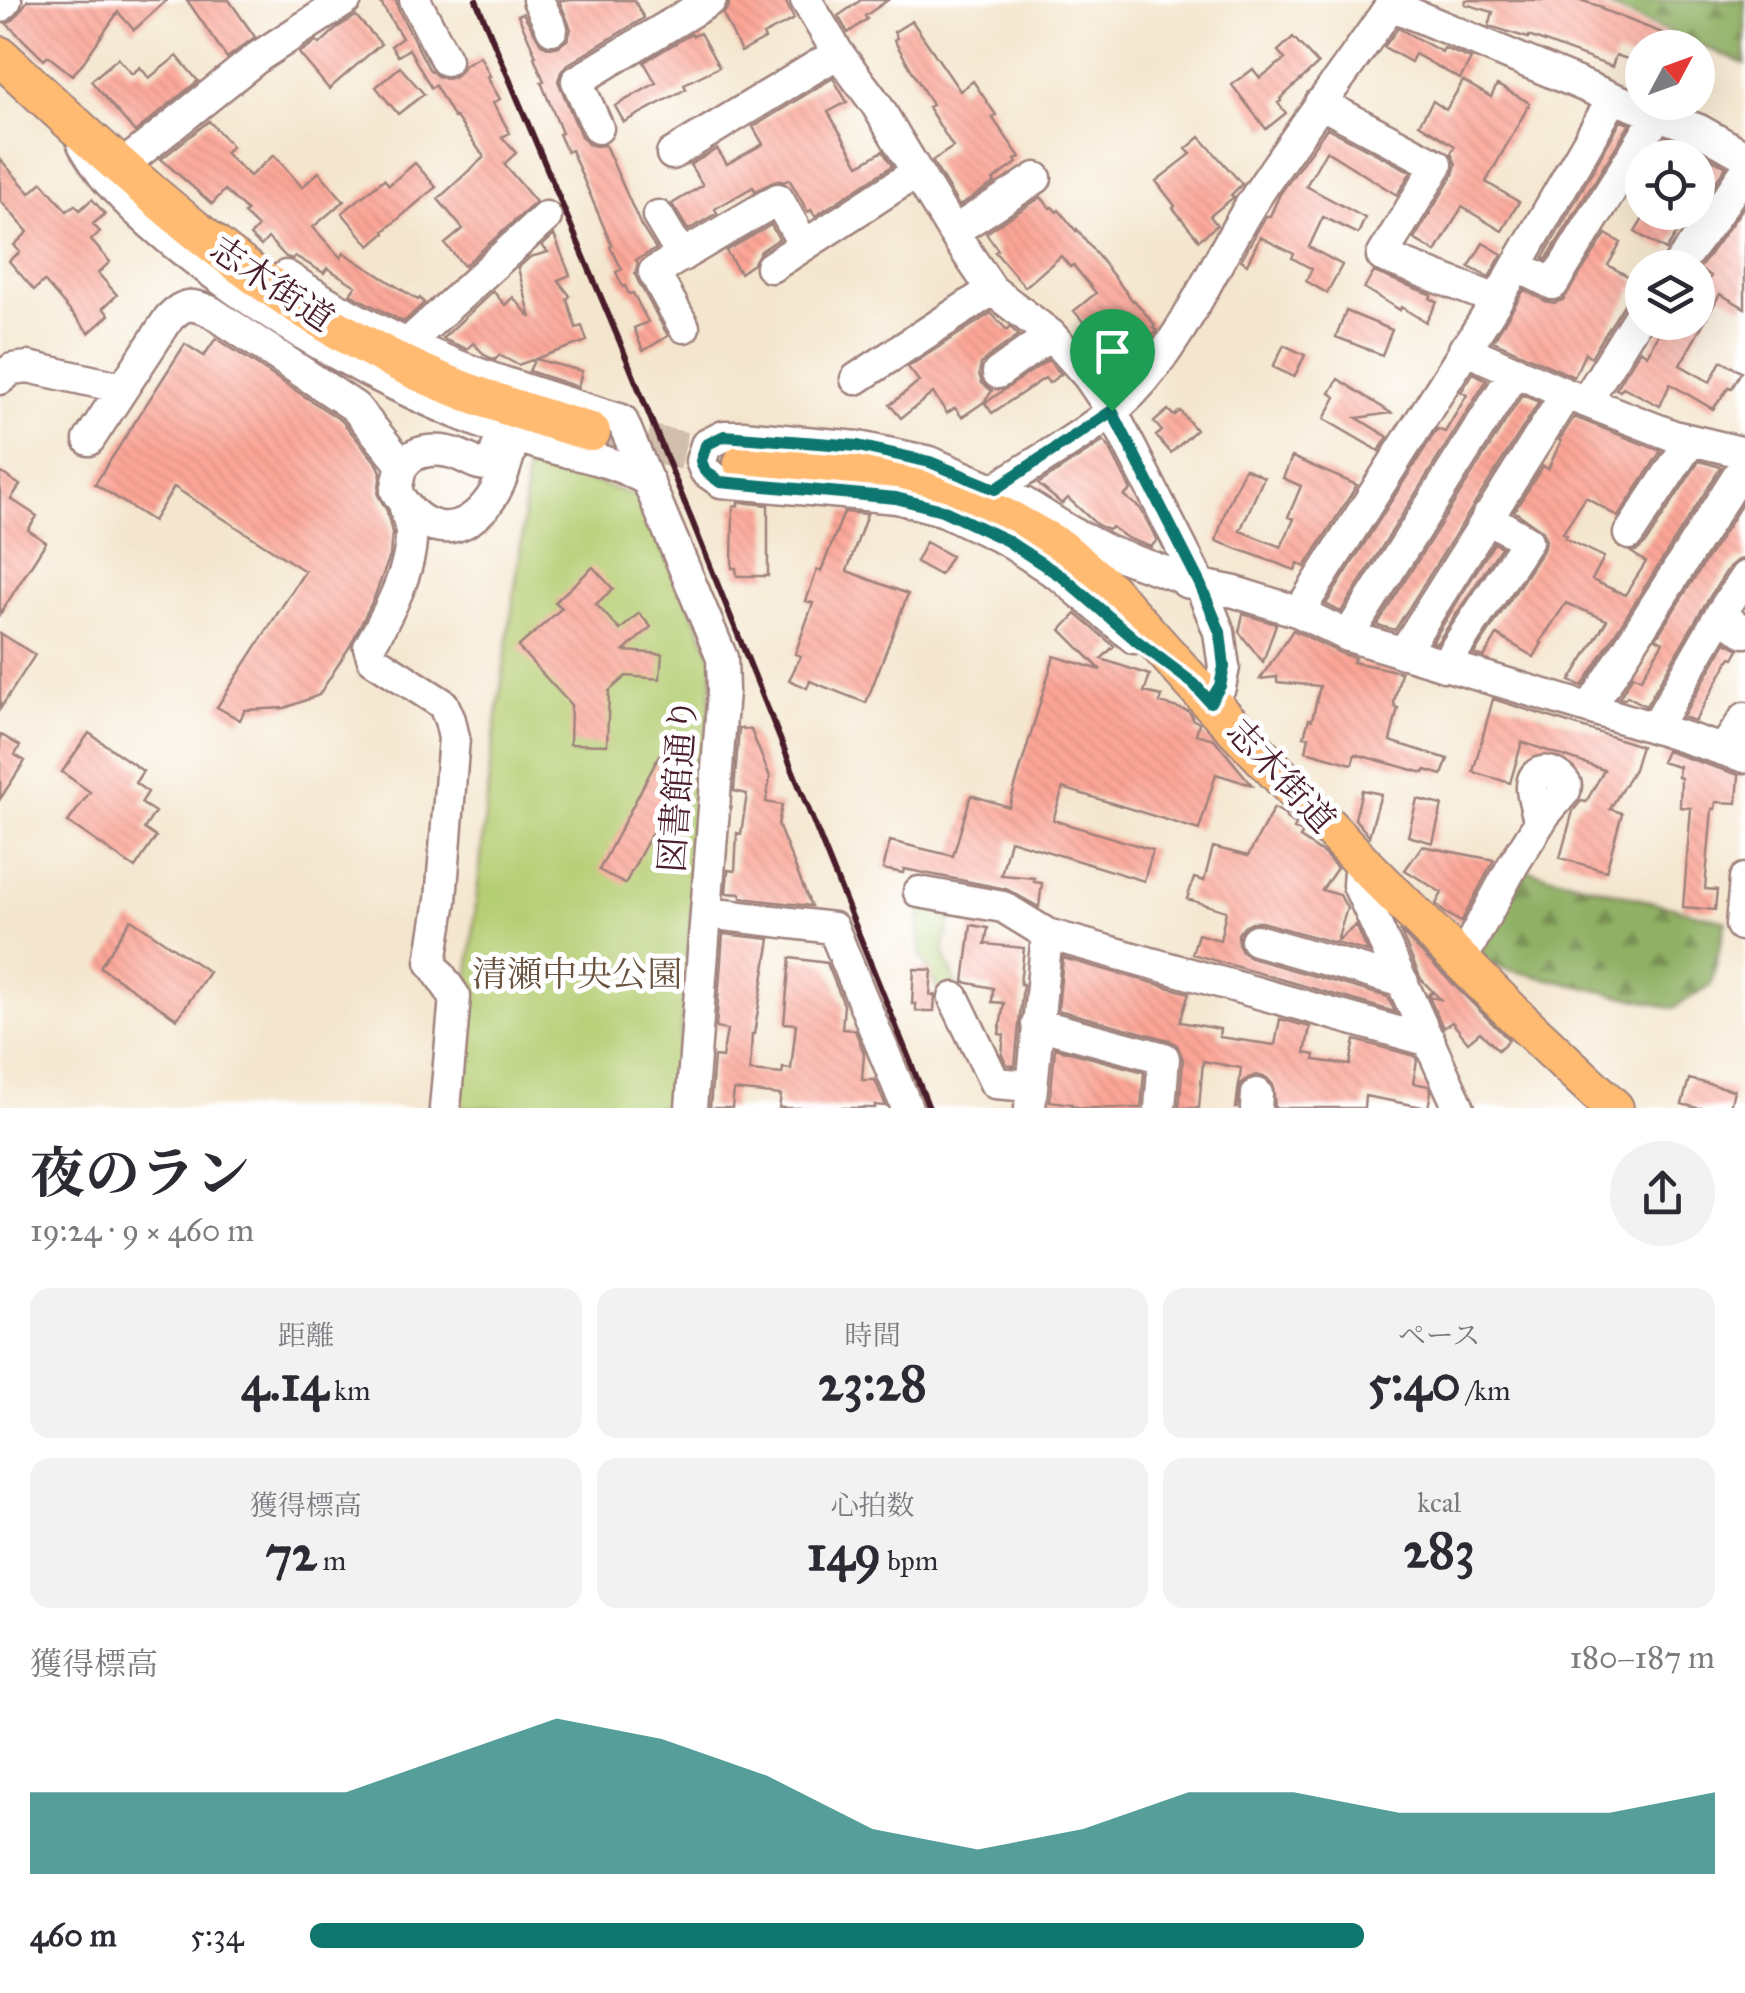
<!DOCTYPE html>
<html lang="ja">
<head>
<meta charset="utf-8">
<style>
  :root { --surface:#fff; --page:#f2f2f3; --text:#2b2b33; --muted:#7c7c81; --accent:#0f766e }
  body { margin:0; font-family:"IM FELL Great Primer","Noto Serif JP",serif; background:var(--page); color:var(--text); height:100vh; display:flex; flex-direction:column; font-size:38px; white-space:nowrap }
  * { box-sizing:border-box; margin:0 }
  p { font-size:32px; color:var(--muted) }
  .icon { flex:none; width:55px; height:55px; fill:none; stroke:currentColor; stroke-width:2; stroke-linecap:round; stroke-linejoin:round }
  .map { position:relative; height:1108px; overflow:hidden }
  .side { display:flex; flex-direction:column; background:var(--surface); flex:1 }
  .side>* { flex:none }
  .needle { width:65px; rotate:49deg }
  .controls { position:absolute; left:1625px; top:30px; display:grid; gap:20px }
  .controls a { display:grid; place-items:center; width:90px; height:90px; border-radius:50%; background:var(--surface); box-shadow:0 10px 40px #0002; font-size:50px }
  .pin { position:absolute; display:grid; place-items:center; width:85px; height:85px; color:#fff; margin:-102px -42px; border-radius:50% 50% 50% 0; rotate:-45deg; box-shadow:0 0 10px #0007 }
  .pin .icon { rotate:45deg }
  .round { display:grid; place-items:center; flex:none; width:105px; height:105px; border-radius:52px; background:var(--page) }
  .summary { display:flex; align-items:center; justify-content:space-between; height:170px; padding:0 30px }
  h1 { font-size:55px; font-weight:700; line-height:75px }
  .metrics { display:grid; grid-template-columns:repeat(3,1fr); gap:15px; height:170px; padding:10px 30px }
  .metrics div { display:grid; align-content:center; border-radius:20px; background:var(--page); text-align:center }
  .metrics b { font-size:50px; font-weight:700 }
  .metrics small { font-size:28px; font-weight:400 }
  .metrics p { font-size:28px }
  .chart { height:280px; padding:20px 30px }
  .chart p { display:flex; justify-content:space-between }
  .chart svg { width:100%; height:180px; margin-top:10px; fill:var(--accent); opacity:.7 }
  ul { padding:0 30px; list-style:none; font-size:32px }
  li { display:grid; grid-template-columns:160px 120px 1fr; align-items:center; height:75px }
  li i { height:25px; border-radius:12px; background:var(--accent) }
  .map>svg:first-child { display:block }
  .green { fill:#b6ce73; stroke:#80764f; stroke-width:2.5 }
  .forest { fill:url(#forest-firs); stroke:#6d6848; stroke-width:2.5 }
  .building { fill:url(#building-back-hatch) }
  .lines { fill:none; stroke-linecap:round; stroke-linejoin:round }
  .major-tunnel { stroke:#d2bead; stroke-width:38; stroke-dasharray:38 19; stroke-linecap:butt }
  .minor-casing { stroke:#9f827c; stroke-width:35 }
  .major-casing { stroke:#9f827c; stroke-width:42 }
  .minor { stroke:#fff; stroke-width:30 }
  .major { stroke:#ffbb71; stroke-width:38 }
  .rail { stroke:#4a1f2b; stroke-width:6 }
  .route-casing { stroke:#fff; stroke-width:20 }
  .route { stroke:#0f766e; stroke-width:12 }
  .labels { text-anchor:middle; dominant-baseline:central; stroke-width:10; stroke-linejoin:round; paint-order:stroke }
  .street-label { font-size:35px; fill:#4a1f2b; stroke:#fff }
  .park-label { font-size:35px; fill:#6a5441; stroke:#fff }
</style>
</head>
<body>
<div class="map">
<svg width="1745" height="1108" viewBox="0 0 1745 1108">
  <defs>
    <pattern id="forest-firs" width="22" height="20" patternUnits="userSpaceOnUse" patternTransform="scale(2.5)"><rect width="22" height="20" fill="#90b165"/><path d="M5 1l3.5 6h-7zM16 11l3.5 6h-7z" fill="#788f53"/></pattern>
    <pattern id="building-back-hatch" width="6" height="6" patternUnits="userSpaceOnUse" patternTransform="scale(2.5)"><rect width="6" height="6" fill="#fca697"/><path d="M-1 5l2 2M0 0l6 6M5-1l2 2" fill="none" stroke="#da8e82"/></pattern>
  </defs>
  <rect width="100%" height="100%" fill="#fff"/>
  <filter id="ink" filterUnits="userSpaceOnUse"><feTurbulence type="fractalNoise" baseFrequency=".01" numOctaves="2"/><feDisplacementMap in="SourceGraphic" scale="20" xChannelSelector="R" yChannelSelector="G"/><feConvolveMatrix kernelMatrix="1 2 1 2 8 2 1 2 1" color-interpolation-filters="sRGB"/></filter>
  <filter id="wash" filterUnits="userSpaceOnUse"><feTurbulence type="fractalNoise" baseFrequency=".0048" numOctaves="4" result="noise"/><feDisplacementMap in="SourceGraphic" scale="40" xChannelSelector="R" yChannelSelector="G"/><feGaussianBlur stdDeviation="2.25" result="paint"/><feColorMatrix in="noise" values="0 0 0 0 0 0 0 0 0 0 0 0 0 0 0 0 0 1.4 0 .05"/><feComposite in="paint" operator="in"/></filter>
  <g filter="url(#wash)">
    <rect width="100%" height="100%" fill="#f4e6ce"/>
    <path class="green" d="M527 460 639 497 714 659 674 1108H455L491 759 522 539Z
      M919 892 956 899 943 951 961 995 944 1001 920 954Z"/>
    <path class="forest" d="M1593 0H1745V64Z
      M1528 870 1726 921 1711 985 1673 1008 1484 964 1481 942Z"/>
    <g id="blocks">
      <path class="building" d="M28 0H167L134 30 118 12 80 67 72 75 48 56 44 60 7 24 14 19Z
        M187 0H229L255 37 227 58Z
        M379 0H396L398 9 429 69 437 76 446 79 454 77 461 71 464 65 480 56 490 76 487 77 500 99 493 103 510 133 502 137 516 153 504 164 536 202 464 266 445 244 463 229 438 199 484 157 456 117 454 118 435 85 431 88 409 49 398 56 391 46 402 38Z
        M559 0H634L644 18 567 65 561 72 558 81 581 136 588 144 595 146 605 145 641 226 656 249 636 260 638 263 635 273 638 281 668 336 643 351 634 328 648 322 633 293 629 294 625 286 623 287 616 272 622 269 610 247 612 246 571 150 567 152 559 134 562 133 541 82 544 81 534 57 536 56 518 15 523 13 541 44 550 48 559 46 568 39 571 29Z
        M730 0H785L794 19 763 35 765 39 741 52 723 14 728 8Z
        M861 0H888L865 16 867 19 848 33 838 16Z
        M1466 0H1580L1602 7 1601 9 1695 46 1694 48H1642V64L1616 55 1612 67 1529 36 1528 38 1489 26 1493 12 1465 4Z
        M356 16 381 44 329 89 299 53 317 41 320 44 338 27Z
        M912 21 960 91 973 81 996 115 992 117 1020 157 1015 160 1017 163 993 180 995 182 959 206 932 161 953 147 928 107 932 105 894 40 897 38 894 32Z
        M1398 28 1442 52 1444 48 1471 59 1460 79 1415 54 1411 62 1384 47Z
        M700 33 719 67 684 84 686 89 624 122 615 106 656 83 644 62 691 34 693 36Z
        M1293 37 1318 64 1280 99 1281 101 1278 103 1286 113 1266 129 1232 85 1253 69 1260 78 1285 59 1278 51Z
        M177 56 198 81 135 132 91 81 118 58 132 74 140 67 149 78Z
        M400 67 424 94 398 114 376 87Z
        M833 78 847 102 828 112 859 165 883 151 892 166 815 216 811 210 808 212 789 179 784 182 777 180 755 191 753 187 715 209 717 213 688 230 672 204 703 185 690 165 717 149 727 164 763 144 753 127Z
        M1463 81 1491 97 1497 85 1530 103 1486 182 1519 202 1502 231 1462 207 1436 252 1414 239 1453 175 1456 164 1451 153 1455 146 1419 124 1433 101 1446 110Z
        M209 121 232 146 225 153 250 176 274 155 302 187 319 172 344 201 313 227 341 258 344 253 418 300 420 298 424 303 404 322 350 294 356 286 327 268 324 273 295 256 292 259 286 257 268 238 261 246 250 236 258 227 244 214 247 211 225 190 212 204 161 159Z
        M1621 121 1630 124 1546 260 1543 258Z
        M1327 128 1411 172 1397 195 1326 151 1306 186 1365 218 1358 234 1323 217 1309 247 1342 265 1327 293 1306 281 1312 269 1292 258 1294 254 1260 237 1247 264 1241 260 1266 216H1270L1280 194Z
        M1200 137 1242 184 1231 195 1234 197 1210 216 1217 225 1199 240 1173 208 1175 206 1156 181 1191 154 1186 149Z
        M1666 138 1691 147 1726 167 1705 197 1698 193 1703 182 1701 180 1698 186V158H1653Z
        M0 159 30 193 42 182 67 211 75 205 80 210 92 199 105 214 93 224 100 232 91 240 110 262 98 273 117 295 103 308 109 315 89 333 44 281 34 290 9 261 20 252 14 245 28 232 0 200Z
        M415 163 436 187 384 231 385 233 370 246 342 213 384 179 389 185Z
        M1041 197 1050 208 1052 207 1057 212 1059 210 1076 231 1077 229 1133 301 1134 300 1155 325 1153 327 1157 331 1154 334 1137 349 1141 353 1120 374 1108 360 1113 356 1074 311 1096 293 1073 265 1070 267 1061 256 1025 287 995 252 998 250 986 233Z
        M1745 205V308L1720 294 1680 365 1710 382 1721 361 1741 372 1732 388 1729 387 1713 409 1670 384 1660 406 1623 387 1620 391 1616 389 1640 350 1647 355 1664 322H1698V299L1711 276 1699 269Z
        M1647 212H1665L1683 224 1666 250 1635 232Z
        M771 225 779 239 761 251 753 264 740 273 726 251Z
        M1606 234 1621 243 1608 265 1638 282 1591 357 1585 353 1574 377 1493 341 1524 290 1545 301 1554 303 1563 300Z
        M554 235 570 275 558 280 570 296 567 299 576 328 582 326 587 341 518 365 499 355 495 360 486 356 473 343 467 349 445 340 443 338 493 291 505 305 513 297 531 318 518 268 530 257 548 252 542 246Z
        M1483 243 1502 254 1489 277 1469 267Z
        M1374 272 1432 295 1430 298 1437 302 1426 322 1401 307 1400 310 1364 288Z
        M1346 311 1392 330 1382 355 1336 337Z
        M991 313 1007 330 1010 327 1019 335 987 358 981 364 979 374 982 383 992 391 984 402 962 417 955 408 947 413 933 393 901 418 890 405 919 381 908 367Z
        M216 338 342 421 378 465 381 472 378 495 387 511 392 533 390 556 374 598 350 646 319 695 285 708 245 710 240 720 217 707 305 571 174 487 153 521 95 484 185 344 204 356Z
        M1284 345 1305 355 1294 377 1273 367Z
        M535 359 582 371 578 387 529 371Z
        M1048 360 1061 374 1049 383 1045 378 992 413 985 403Z
        M1473 373 1487 380 1341 612 1326 604 1437 429 1445 432 1467 395 1461 392Z
        M1338 379 1391 413 1357 418 1388 437 1379 451 1324 419 1336 397 1330 393Z
        M1522 395 1539 402 1395 630 1377 625Z
        M1168 410 1174 416 1180 411 1196 430 1171 453 1156 436 1162 431 1154 422Z
        M1574 417 1661 451 1618 517 1586 497 1563 533 1567 535 1565 538 1604 557 1592 580 1625 595 1646 562 1631 552 1638 550 1645 544 1699 461 1721 467 1582 686 1570 681 1607 620 1566 603 1540 642 1542 643 1534 657 1497 635 1484 657 1474 654 1543 550 1546 541 1543 531 1514 511 1543 466 1548 469 1561 441 1559 440Z
        M1104 441 1109 447 1131 490 1124 496 1140 508 1157 540 1151 547 1127 538 1112 527 1108 530 1096 524 1068 498 1062 504 1038 484Z
        M1292 457 1357 485 1305 567 1298 563 1295 570 1216 541 1226 509 1245 468 1264 477 1240 531 1281 547 1294 519 1288 517 1301 486 1283 478Z
        M0 472 20 485 11 499 37 516 28 530 46 542 0 614Z
        M1745 499V558L1736 561 1729 567 1704 606 1646 706 1627 696 1625 699 1619 698 1633 675 1641 679 1663 642 1656 638Z
        M738 502 768 505V576H737L736 568H732L733 506H738Z
        M844 512 867 514 847 571 908 594 866 703 810 681 807 688 789 680 801 656 795 654 813 603 806 601 817 570 821 571Z
        M926 542 951 556 940 575 916 562Z
        M1494 543 1501 547 1437 643 1432 642Z
        M593 567 613 589 596 604 620 630 639 613 651 627 624 651 662 654 660 679 626 676 609 691 607 745 570 744 571 705 518 647 562 608 555 602Z
        M1076 614 1114 646 1101 659 1150 675 1144 692 1162 696 1160 703 1188 711 1192 716V719L1199 723 1196 734 1214 739 1252 785 1216 774 1199 830 1063 788 1053 820 1153 850 1144 881 1010 840 1001 875 1034 878V882L1042 883 1039 907 1006 889 904 869 903 873 883 869 890 841 953 856 971 795 1009 807 1054 656 1101 670 1061 630Z
        M1243 614 1276 624 1263 662 1239 632Z
        M1293 630 1340 653 1355 658 1353 662 1401 672 1394 702 1395 707 1398 708 1390 741 1448 759 1442 775 1426 770 1424 773 1355 754 1352 764 1306 751 1309 737 1304 736 1309 719 1312 720 1320 686 1277 682V677L1260 679Z
        M0 633 35 655 0 709Z
        M1726 642 1739 649 1734 658 1731 657 1695 721 1683 717Z
        M1493 699 1641 746 1634 769 1610 809 1622 813 1606 871 1560 858 1573 811 1581 801 1586 802 1604 770 1522 742 1510 783 1473 772Z
        M739 728 751 730 770 777 766 802 782 805 778 825 811 906 741 898V894L726 893 728 870 735 871 737 833 741 834 747 794 734 791Z
        M89 733 143 771 135 783 148 792 141 803 155 812 144 829 156 837 135 868 68 822 90 792 62 772Z
        M0 734 20 746 15 755 25 761 0 799Z
        M1666 751 1739 775 1737 803 1716 802 1715 809H1712L1705 889 1717 890 1715 910 1683 907 1691 808 1680 807 1681 778 1678 777 1679 765 1678 767 1661 762Z
        M660 754 686 768 625 884 599 870Z
        M1362 790 1381 794 1369 836 1355 819Z
        M1417 799 1442 805 1433 843 1408 836Z
        M1274 808 1285 814 1286 818 1296 825 1294 829 1303 833 1300 838 1324 854 1337 868 1322 890 1340 895 1347 908 1337 941 1356 925 1368 952 1261 922H1252L1244 926 1238 934V944L1242 952 1251 958 1388 997 1395 1012 1192 954 1198 934 1220 940 1226 911 1187 899 1194 878 1204 881 1213 847 1248 856Z
        M1422 846 1494 860 1461 922 1444 912 1436 904 1442 893 1405 870Z
        M131 919 209 972 177 1019 100 967Z
        M971 925 988 928 985 944 1024 948 1020 984H1023L1015 1066 1007 1065 1002 1055 1004 1035 999 1034 1004 1003 992 1002 993 988 964 982Z
        M1400 931 1509 1040 1498 1050 1480 1032 1468 1042 1452 1022 1443 1028 1428 995 1432 991 1430 997 1440 999 1421 979Z
        M723 934 770 939 754 1034H752L750 1071 782 1074 783 1068 791 1069 796 1024 784 1023 790 958 827 963 844 1005 842 1029 855 1030 864 1053 862 1080H875L886 1106 875 1105V1108H779L781 1095 734 1090 732 1108H710L714 1057 722 1058 727 1030 716 1028Z
        M1063 958 1189 993 1180 1022 1220 1029 1219 1037 1275 1045 1280 1019 1310 1027 1305 1053 1315 1055 1314 1060 1350 1065 1355 1040 1415 1056 1417 1061 1413 1083 1429 1086 1431 1092 1428 1108 1365 1096 1364 1108H1275L1273 1085 1267 1078 1257 1075 1248 1078 1241 1084 1237 1108H1236L1241 1068 1203 1061 1199 1108H1179L1183 1060 1177 1045 1169 1040 1058 1010Z
        M914 969 932 970 930 995H935L934 1011H916V1004H912Z
        M1055 1048 1144 1072 1141 1108H1081L1072 1106V1104L1050 1101Z
        M1689 1079 1734 1090 1730 1108H1697L1682 1104Z"/>
    </g>
  </g>
  <g filter="url(#ink)">
    <use href="#blocks" fill-opacity="0" stroke="#9f827c" stroke-width="2.5"/>
    <g class="lines">
      <path class="major-tunnel" d="M591 432 743 463"/>
      <g class="minor-casing">
        <path id="minor" d="M415 0 446 60
          M538 0 552 29
          M806 0 838 53 876 104 953 232 992 290 1051 335 1088 376 1112 411 1200 584 1219 632 1224 667 1220 687 1210 702
          M1391 5 1613 98 1699 130 1745 156
          M0 7 6 0
          M1320 103 1437 165 1382 256 1497 300
          M598 128 577 81 711 0
          M83 144C91 157 99 171 109 182 146 224 191 258 236 290 314 345 396 390 484 424 503 431 522 439 542 445 579 456 616 460 649 482
          M672 154 838 53
          M122 166 258 57 346 0
          M658 216 682 256
          M953 232 1036 178
          M1517 266 1553 284 1658 114
          M771 267 917 172
          M1676 268 1710 223 1745 172
          M286 276C342 314 406 346 469 370 519 389 571 404 622 420L722 658 723 691 691 1108
          M684 327 654 272 778 199 804 245
          M407 344 546 217
          M1464 349 1566 394 1674 436 1745 453
          M998 373 1051 335
          M0 379 12 369 28 367 123 388
          M856 379 992 290
          M1586 401 1642 311
          M503 431 491 465C478 466 473 461 461 456 442 448 414 447 402 467 399 473 398 484 396 491 419 532 458 542 489 501 503 483 508 456 515 435
          M89 440 169 318C185 302 191 304 210 311L355 407 403 466
          M995 489C1037 461 1098 428 1132 393 1183 340 1212 268 1250 206 1295 135 1348 70 1394 0
          M405 508C407 515 410 524 411 532 413 568 387 616 369 647L373 659 443 704 450 720 454 738 441 900 431 962 455 997 445 1108
          M1629 534 1691 440
          M1186 582 1235 592 1299 612 1348 636 1655 728 1745 757
          M1299 612 1497 300 1613 98
          M1720 615 1745 632
          M1348 636 1515 371
          M1134 638 1063 578 1006 540 942 510 897 498 721 482 705 471 701 461 706 445 724 436H743L858 447 930 462 1024 503 1069 531 1109 552 1200 584
          M1403 653 1566 394
          M1444 666 1527 541 1487 517
          M1590 708 1745 464
          M1655 728 1720 615 1745 577
          M1724 749 1745 718
          M1360 860 1358 885 1459 1108
          M919 892 1003 907 1047 934 1430 1041
          M707 913 833 928 907 1108
          M1741 925 1745 879
          M1256 940 1403 982
          M1461 961 1513 865 1545 814 1565 791 1566 785C1555 768 1531 765 1532 789 1533 800 1538 812 1539 823
          M954 998 995 1083 1030 1086
          M1037 1024 1164 1058 1160 1108
          M1030 1108 1047 934
          M1256 1108 1257 1094"/>
      </g>
      <g class="major-casing">
        <path id="major" d="M0 56C123 170 246 288 398 362 459 392 525 413 591 432
          M743 463 906 480 962 498 1012 521 1060 548 1110 591 1210 702 1360 860 1518 1018 1614 1108"/>
      </g>
      <use href="#minor" class="minor"/>
      <use href="#major" class="major"/>
      <path class="rail" d="M476 0 619 340 929 1108"/>
    </g>
  </g>
  <g class="lines" filter="url(#ink)">
    <g class="route-casing">
      <path id="route" d="M1112 411 1200 584 1220 632 1224 667 1220 686 1210 702 1194 684 1137 641 1064 578 1006 540 942 510 896 498 720 482 705 471 701 461 706 445 724 436 858 446 930 462 995 489Z"/>
    </g>
    <use href="#route" class="route"/>
  </g>
  <g class="labels">
    <g class="street-label">
      <text transform="translate(272 284) rotate(34)">志木街道</text>
      <text transform="translate(1281 776) rotate(47)">志木街道</text>
      <text transform="translate(678 785) rotate(-86)">図書館通り</text>
    </g>
    <g class="park-label">
      <text x="577" y="974">清瀬中央公園</text>
    </g>
  </g>
</svg>
<div class="controls">
<a><svg class="needle" viewBox="-14 -14 28 28"><path d="M0-13l5 13h-10z" fill="#e53935"/><path d="M0 13l5-13h-10z" fill="#7c7c81"/></svg></a>
<a><svg class="icon" aria-label="locate" viewBox="0 0 24 24"><circle cx="12" cy="12" r="6"/><path d="M12 2v4M12 18v4M2 12h4M18 12h4"/></svg></a>
<a><svg class="icon" aria-label="layers" viewBox="0 0 24 24"><path d="M12 4l9 5-9 5-9-5zM3 14l9 5 9-5"/></svg></a>
</div>
<div class="pin" style="left:1112px;top:411px;background:#1e9e55"><svg class="icon" aria-label="arrive" viewBox="0 0 24 24"><path d="M6 21V4h12l-3 4 3 4H6"/></svg></div>
</div>
<section class="side">
<div class="summary"><div><h1>夜のラン</h1><p>19:24 · 9 × 460 m</p></div><a class="round"><svg class="icon" aria-label="share" viewBox="0 0 24 24"><path d="M12 15V3M7 8l5-5 5 5M5 13v7h14v-7"/></svg></a></div>
<div class="metrics">
<div><p>距離</p><b>4.14<small> km</small></b></div>
<div><p>時間</p><b>23:28</b></div>
<div><p>ペース</p><b>5:40<small> /km</small></b></div>
</div>
<div class="metrics">
<div><p>獲得標高</p><b>72<small> m</small></b></div>
<div><p>心拍数</p><b>149<small> bpm</small></b></div>
<div><p>kcal</p><b>283</b></div>
</div>
<div class="chart"><p><span>獲得標高</span>180–187 m</p>
<svg viewBox="0 0 160 44" preserveAspectRatio="none"><path d="M0 44V24L10 24L20 24L30 24L40 15L50 6L60 11L70 20L80 33L90 38L100 33L110 24L120 24L130 29L140 29L150 29L160 24V44z"/></svg>
</div>
<ul>
<li><b>460 m</b>5:34<i style="width:75%"></i></li>
</ul>
</section>
</body>
</html>
